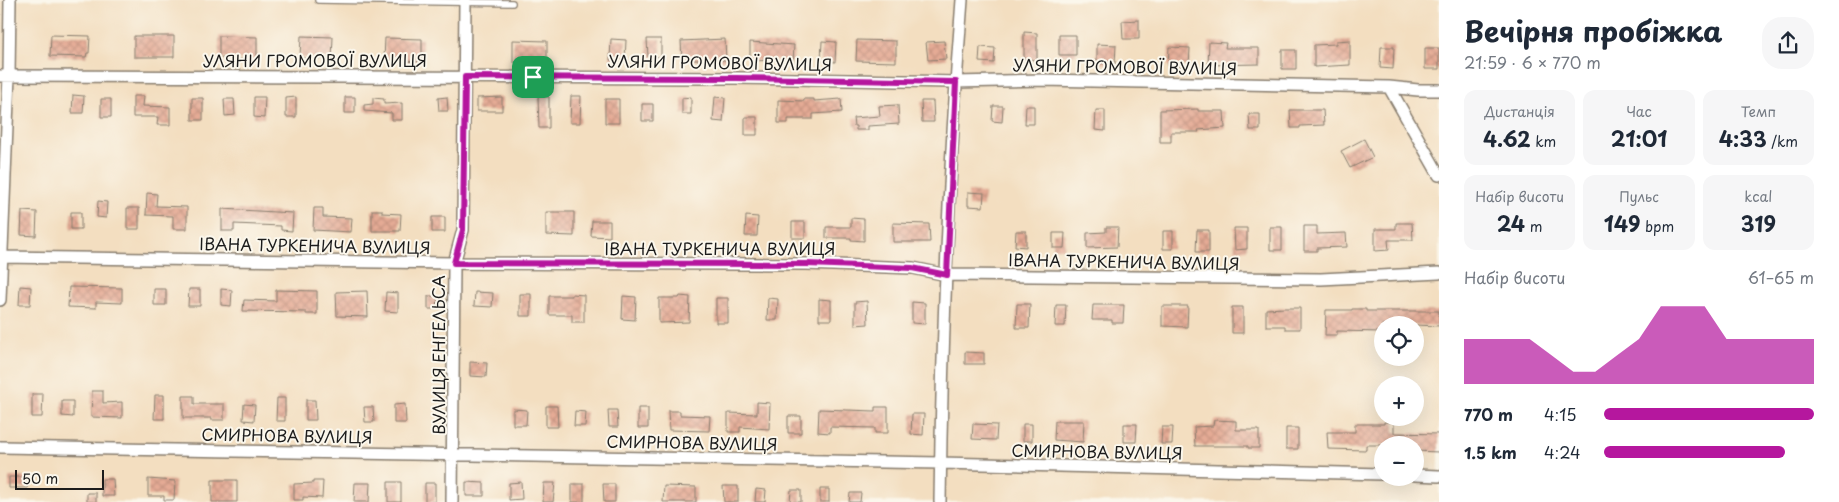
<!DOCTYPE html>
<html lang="uk">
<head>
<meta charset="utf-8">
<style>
  :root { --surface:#fff; --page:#f6f6f7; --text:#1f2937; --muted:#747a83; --accent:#b5179e }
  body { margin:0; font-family:"Playpen Sans",sans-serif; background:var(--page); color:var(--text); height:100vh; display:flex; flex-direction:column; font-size:19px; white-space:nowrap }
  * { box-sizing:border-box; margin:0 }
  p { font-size:16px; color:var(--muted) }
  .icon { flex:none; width:28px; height:28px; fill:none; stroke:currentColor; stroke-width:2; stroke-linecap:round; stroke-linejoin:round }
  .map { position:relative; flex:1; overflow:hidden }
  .details { display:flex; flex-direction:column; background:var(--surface); width:400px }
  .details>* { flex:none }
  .controls { position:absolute; left:1374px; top:316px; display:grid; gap:10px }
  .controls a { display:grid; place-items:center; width:50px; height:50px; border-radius:50%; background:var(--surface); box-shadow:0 5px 20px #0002; font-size:25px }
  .scale { position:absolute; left:15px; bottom:12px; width:89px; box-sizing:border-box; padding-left:5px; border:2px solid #1c1c1c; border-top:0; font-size:14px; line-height:18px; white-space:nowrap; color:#1c1c1c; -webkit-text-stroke:4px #fbf7ec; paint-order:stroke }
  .pin { position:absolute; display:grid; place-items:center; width:42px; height:42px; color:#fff; margin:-21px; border-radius:10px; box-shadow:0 2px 8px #0006 }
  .round { display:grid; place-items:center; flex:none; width:52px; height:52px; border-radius:20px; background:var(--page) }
  .headline { display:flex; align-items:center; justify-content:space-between; height:85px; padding:0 25px }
  h1 { font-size:28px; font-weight:700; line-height:38px }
  .metrics { display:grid; grid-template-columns:repeat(3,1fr); gap:8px; height:85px; padding:5px 25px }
  .metrics div { display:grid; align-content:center; border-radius:12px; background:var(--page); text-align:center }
  .metrics b { font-size:21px; font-weight:700 }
  .metrics small { font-size:14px; font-weight:400 }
  .metrics p { font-size:14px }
  .chart { height:140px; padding:10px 25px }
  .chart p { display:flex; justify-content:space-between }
  .chart svg { width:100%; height:90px; margin-top:5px; fill:var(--accent); opacity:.7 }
  ul { padding:0 25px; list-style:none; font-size:16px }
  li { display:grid; grid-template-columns:80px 60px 1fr; align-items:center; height:38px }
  li i { height:12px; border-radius:6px; background:var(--accent) }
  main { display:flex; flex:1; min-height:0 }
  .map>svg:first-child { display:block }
  .building { fill:url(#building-cross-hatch) }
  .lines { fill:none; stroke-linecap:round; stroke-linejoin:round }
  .lane-casing { stroke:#887d6e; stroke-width:8 }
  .street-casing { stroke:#887d6e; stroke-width:14 }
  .lane { stroke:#fff; stroke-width:5.5 }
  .street { stroke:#fff; stroke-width:11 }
  .route-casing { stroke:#fff; stroke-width:10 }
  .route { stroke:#b5179e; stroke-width:6 }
  .labels { text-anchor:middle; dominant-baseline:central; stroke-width:4; stroke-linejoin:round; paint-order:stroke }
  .street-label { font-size:16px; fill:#1c1c1c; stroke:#fbf7ec }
</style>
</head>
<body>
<main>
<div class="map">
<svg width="1439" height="502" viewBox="0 0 1439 502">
  <defs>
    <pattern id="building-cross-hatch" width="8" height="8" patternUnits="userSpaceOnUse" patternTransform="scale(1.25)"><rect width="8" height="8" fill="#e5ab95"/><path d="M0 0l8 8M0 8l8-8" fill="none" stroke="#c49380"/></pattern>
  </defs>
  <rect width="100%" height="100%" fill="#fbf7ec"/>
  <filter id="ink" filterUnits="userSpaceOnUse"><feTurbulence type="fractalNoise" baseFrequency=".02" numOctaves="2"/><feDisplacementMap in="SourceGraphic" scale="10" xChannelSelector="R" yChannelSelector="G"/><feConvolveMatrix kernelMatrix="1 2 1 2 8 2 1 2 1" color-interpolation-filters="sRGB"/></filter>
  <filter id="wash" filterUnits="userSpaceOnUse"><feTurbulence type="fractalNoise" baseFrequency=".0096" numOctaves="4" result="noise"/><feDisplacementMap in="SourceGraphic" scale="20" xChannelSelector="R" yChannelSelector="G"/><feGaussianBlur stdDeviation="1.12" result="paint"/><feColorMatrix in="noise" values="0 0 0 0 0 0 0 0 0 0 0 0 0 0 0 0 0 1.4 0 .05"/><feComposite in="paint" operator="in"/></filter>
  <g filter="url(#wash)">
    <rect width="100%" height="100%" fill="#f3dec0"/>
    <g id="blocks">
      <path class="building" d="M1139 20V39H1123L1122 21Z
        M1024 32 1037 33V60L1024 59Z
        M51 35 90 36 89 53H87L86 57 50 56Z
        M1059 35H1076V55H1059Z
        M134 36H174V57H134Z
        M219 36 257 37V60L219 58Z
        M301 36 333 37 332 59 300 58Z
        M385 38 422 39V62L384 60Z
        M611 39 626 40 625 60H610Z
        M647 39H661V57H648Z
        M725 39 726 60H682L681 41Z
        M513 40 547 41V62H513Z
        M857 40 896 41V62L856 61Z
        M1350 40V65L1314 67V45L1336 44V41Z
        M822 41 836 42 835 62 821 61Z
        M944 41 946 59 928 60 926 42Z
        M750 42 794 45 793 62H780V60L750 61Z
        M1209 42 1226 43 1225 48H1259V64L1208 65Z
        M1097 44 1116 45 1115 64 1097 63Z
        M980 47 995 48 994 63 979 62Z
        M1169 47 1190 48 1189 66H1168Z
        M1381 47H1394L1393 69 1380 68Z
        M1425 48H1439V69H1425Z
        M1282 50H1296V69H1282Z
        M73 95 84 96 83 113H72Z
        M133 96H144L143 106 170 107V125H157L158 117H133Z
        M571 96H581L580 123H570Z
        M254 97H265L264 118 254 117Z
        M296 97V117H286V98Z
        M345 97H355V113H345Z
        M447 97 448 111H439L438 98Z
        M502 97V111H477V98Z
        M538 97H549V128H539Z
        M691 97V114H682V98Z
        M715 97 725 98 723 122 713 121Z
        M192 98H203V120H192Z
        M373 98 384 99V104L402 103V120H392V113L364 111V105L373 104Z
        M101 99H111V117H101Z
        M224 99H234L235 115 225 116Z
        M605 99H619V123H605Z
        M804 99H814V101L841 99 842 112 813 114V119H788V123H778V100L804 101Z
        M921 101H933L934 122H922Z
        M642 104H653V121H642Z
        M898 105 899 124 868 126V130H856V126H854L853 118 880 116 879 106Z
        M993 106H1003L1002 122 992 121Z
        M1026 106H1034V124H1025Z
        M1198 109V111H1224L1225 128 1198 130 1199 132H1171V142H1160V110Z
        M1096 110H1105V131L1095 130Z
        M1290 110H1323L1324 125 1300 126V128H1291Z
        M1249 114H1260V130H1250Z
        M745 117H757V135H745Z
        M1364 139 1373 157 1350 168 1341 151Z
        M968 192 984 193 983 207 968 206Z
        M147 193 157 194 156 206 187 207V229H173V216L146 215Z
        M98 201 107 202 106 218 97 217Z
        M127 208H139V229H127Z
        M314 208H323V217L352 218 351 232 313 230Z
        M222 209 293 213 292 231 281 230V226L234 224V231H222Z
        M372 210H382V213L401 214 400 231H372Z
        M22 211 37 212 36 236 21 235Z
        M71 212H81V229H71Z
        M546 212H574V236L546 235Z
        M746 216 758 217 757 236H745Z
        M432 217H445V232H432Z
        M851 218 864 219V241L851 240V238H826V227H851Z
        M592 221H610V237L591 236Z
        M792 222H805V238H792Z
        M893 223 929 224 930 242H893Z
        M1396 223H1412L1413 240H1388L1389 250 1375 251V229H1396Z
        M1304 226H1317V234L1346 233 1347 247 1317 248V251H1304Z
        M1106 227H1118L1117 247 1087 248V233L1106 232Z
        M1270 227H1282V250H1270Z
        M1234 228H1247V249L1235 250Z
        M1197 230H1209V252H1196Z
        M1016 231H1026V247L1015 246Z
        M1163 231H1173V249H1163Z
        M1053 233H1065L1064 248H1053Z
        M20 286 31 287 30 305H19Z
        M69 287 122 288V303L96 302V308L68 307Z
        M154 289H166V305H154Z
        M189 289H200V306H188Z
        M221 289 232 290 231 306 221 305Z
        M276 290 317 291V314H306V312L243 311 244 300 276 301Z
        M367 291 368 317 337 316 336 292Z
        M386 292 398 293V312L385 311Z
        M475 292 493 293 492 307 474 306Z
        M520 294H531V316H520Z
        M572 294 584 295V322H572V315H549V296H572Z
        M428 296H437L438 309H428Z
        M623 296 636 297 635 320 622 319Z
        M680 296 690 297 689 322 659 323V298H679Z
        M716 298H728V323H716Z
        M768 298 778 299 777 320H767Z
        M819 299 831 300V320H819Z
        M867 301 868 324 855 325V302Z
        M912 302 925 303V324L912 323Z
        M1017 304H1030L1029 328H1016Z
        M1056 305H1066L1065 326H1055Z
        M1093 305H1124L1123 323H1112V320H1092Z
        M1162 306H1188L1187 327 1162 326Z
        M1232 307H1243V333H1232Z
        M1285 308H1300V329H1285V326H1266V309Z
        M1352 309H1366V311H1439V326L1390 324 1382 325V332L1337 331V335H1325L1326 310H1352Z
        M965 352 984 353V364H965Z
        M470 362 487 363 486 377 470 376Z
        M92 391H103V403L122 402V418L91 417Z
        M32 394H43L42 417H32Z
        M155 395H164V419H154Z
        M183 396H194V404H224V420H211V418H183Z
        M277 398H285V421H276Z
        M306 400H315L316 420H306Z
        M62 401H73V417L62 416Z
        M757 402 770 403 769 429 740 427V432H728V413L757 414Z
        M244 404 255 405 254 421 243 420Z
        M405 404 406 423H394V405Z
        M546 406H557L558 427H546Z
        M364 407H373L374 422H365Z
        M875 407H888V433H875V428L830 427V433L818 432 819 409 875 411Z
        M638 408H648V428H638Z
        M513 409 527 410 526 425H513Z
        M608 410H617L618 427H609Z
        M575 411 586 412 585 426H574Z
        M668 411H680V415L710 416 709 431 669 430Z
        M912 414H924L923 435 911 434Z
        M788 416H801V433H788Z
        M1214 420 1236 421V430H1259V448H1248V446H1195L1194 427 1213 426Z
        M1055 421H1084L1083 442 1054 440Z
        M1384 422H1394V433L1439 434V452L1415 451V445H1366V450L1328 449 1327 432H1355V424H1384Z
        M973 424 997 425 996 440 972 439Z
        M1023 424H1032V441H1023Z
        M1124 424H1137L1136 442H1124Z
        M1162 427H1173L1172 444H1161Z
        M1286 428H1298V449H1286Z
        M9 477H27V488H9Z
        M102 479H113L114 496H102Z
        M148 479 175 481 174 500H164V496H148Z
        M212 480H237V502H212Z
        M313 481H323L322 498 303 497V500H294V484L313 483Z
        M388 482H401V502H388Z
        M466 482 484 483V496H466Z
        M521 482 522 499 509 500V483Z
        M355 483H370L369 502H354Z
        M425 483H435V502H425Z
        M544 483H555L553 502H543Z
        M572 484H584V502H572Z
        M603 484H615V502H604Z
        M664 486 696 487V502H663Z
        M723 486H738V502H724Z
        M756 489 766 490 765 502H755Z
        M820 489H829V502H820Z
        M791 490H801V502H790Z
        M87 493H96V502H87Z
        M850 493H861L860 502H849Z"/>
    </g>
  </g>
  <g filter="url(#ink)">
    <use href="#blocks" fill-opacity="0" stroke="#887d6e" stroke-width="1"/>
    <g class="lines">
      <g class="lane-casing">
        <path id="lane" d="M318 0 512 3"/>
      </g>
      <g class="street-casing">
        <path id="street" d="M0 76 736 78 955 82 1043 80 1389 87 1418 90H1439
          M1389 87 1439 175
          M0 257 454 263 807 264 913 268 947 275 1321 279 1439 273
          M0 300 9 76 10 0
          M0 447 940 463 1382 474
          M1415 475 1439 476
          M452 502 454 263 463 230 465 0
          M940 502C942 335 949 167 962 0"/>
      </g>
      <use href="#lane" class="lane"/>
      <use href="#street" class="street"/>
    </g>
  </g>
  <g class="lines" filter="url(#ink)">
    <g class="route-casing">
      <path id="route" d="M465 77 736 78 956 82 947 275 912 268 807 264 454 263 463 230Z"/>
    </g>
    <use href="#route" class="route"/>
  </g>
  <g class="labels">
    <g class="street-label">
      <text x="315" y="60">УЛЯНИ ГРОМОВОЇ ВУЛИЦЯ</text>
      <text transform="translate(720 62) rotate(1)">УЛЯНИ ГРОМОВОЇ ВУЛИЦЯ</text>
      <text transform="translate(1125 66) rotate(1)">УЛЯНИ ГРОМОВОЇ ВУЛИЦЯ</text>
      <text transform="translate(315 245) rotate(1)">ІВАНА ТУРКЕНИЧА ВУЛИЦЯ</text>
      <text x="720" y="248">ІВАНА ТУРКЕНИЧА ВУЛИЦЯ</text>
      <text transform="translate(1124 261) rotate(1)">ІВАНА ТУРКЕНИЧА ВУЛИЦЯ</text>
      <text transform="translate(438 355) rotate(-90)">ВУЛИЦЯ ЕНГЕЛЬСА</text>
      <text transform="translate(287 435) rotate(1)">СМИРНОВА ВУЛИЦЯ</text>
      <text transform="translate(692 442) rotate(1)">СМИРНОВА ВУЛИЦЯ</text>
      <text transform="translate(1097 451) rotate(1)">СМИРНОВА ВУЛИЦЯ</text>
    </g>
  </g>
</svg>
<div class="controls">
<a><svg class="icon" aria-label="locate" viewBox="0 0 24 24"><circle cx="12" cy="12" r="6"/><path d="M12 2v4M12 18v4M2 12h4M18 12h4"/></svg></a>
<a>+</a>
<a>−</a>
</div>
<div class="scale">50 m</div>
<div class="pin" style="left:533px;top:77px;background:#1e9e55"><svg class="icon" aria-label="arrive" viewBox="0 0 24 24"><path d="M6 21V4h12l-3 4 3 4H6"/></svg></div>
</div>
<section class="details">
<div class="headline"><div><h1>Вечірня пробіжка</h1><p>21:59 · 6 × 770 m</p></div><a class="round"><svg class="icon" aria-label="share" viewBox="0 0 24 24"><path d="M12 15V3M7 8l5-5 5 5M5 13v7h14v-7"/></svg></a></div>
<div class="metrics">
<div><p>Дистанція</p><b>4.62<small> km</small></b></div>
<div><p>Час</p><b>21:01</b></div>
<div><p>Темп</p><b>4:33<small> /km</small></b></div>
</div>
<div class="metrics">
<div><p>Набір висоти</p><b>24<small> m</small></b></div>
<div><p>Пульс</p><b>149<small> bpm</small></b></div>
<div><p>kcal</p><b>319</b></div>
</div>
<div class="chart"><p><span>Набір висоти</span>61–65 m</p>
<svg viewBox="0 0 160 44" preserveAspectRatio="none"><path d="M0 44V22L10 22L20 22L30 22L40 30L50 38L60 38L70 30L80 22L90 6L100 6L110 6L120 22L130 22L140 22L150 22L160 22V44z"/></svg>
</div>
<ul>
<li><b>770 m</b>4:15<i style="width:100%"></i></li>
<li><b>1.5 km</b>4:24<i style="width:86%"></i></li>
</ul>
</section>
</main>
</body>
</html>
